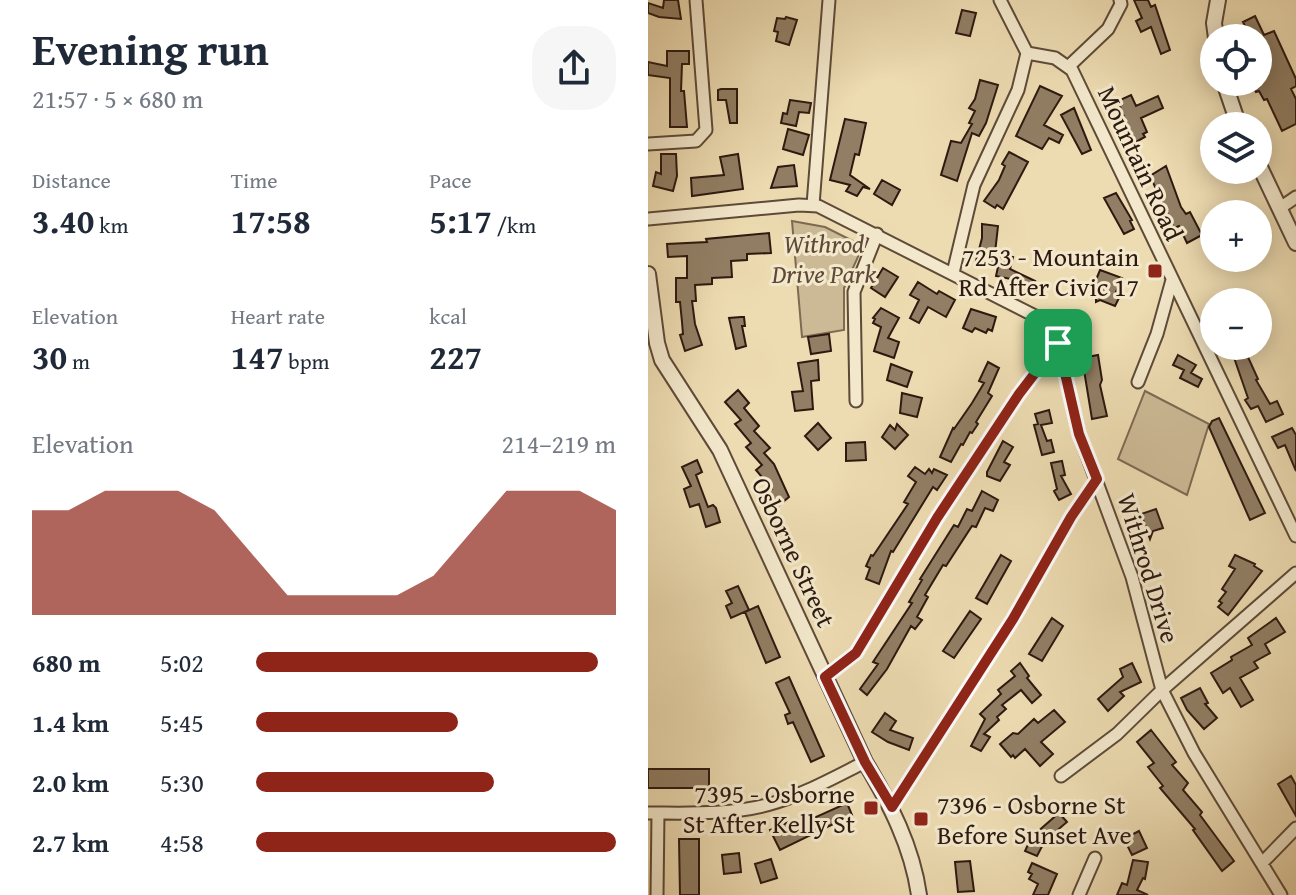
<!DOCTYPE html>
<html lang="en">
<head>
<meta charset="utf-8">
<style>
  :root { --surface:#fff; --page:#f6f6f7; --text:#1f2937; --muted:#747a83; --accent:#8f2418 }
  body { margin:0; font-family:"Gentium Book Plus",serif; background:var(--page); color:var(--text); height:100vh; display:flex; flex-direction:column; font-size:30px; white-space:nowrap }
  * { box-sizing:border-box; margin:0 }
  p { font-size:26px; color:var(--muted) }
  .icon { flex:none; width:44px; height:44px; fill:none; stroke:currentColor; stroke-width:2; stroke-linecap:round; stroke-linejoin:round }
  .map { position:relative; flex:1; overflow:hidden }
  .sheet { display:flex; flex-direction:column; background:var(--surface); width:648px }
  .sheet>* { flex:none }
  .fabs { position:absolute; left:552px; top:24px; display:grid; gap:16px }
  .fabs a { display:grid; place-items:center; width:72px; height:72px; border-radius:50%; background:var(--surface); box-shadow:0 4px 20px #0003; font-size:40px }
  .pin { position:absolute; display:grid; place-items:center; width:68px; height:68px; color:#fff; margin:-34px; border-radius:16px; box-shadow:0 4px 12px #0006 }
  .round { display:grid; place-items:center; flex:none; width:84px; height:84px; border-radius:32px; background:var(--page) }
  .head { display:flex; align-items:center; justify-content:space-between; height:136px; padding:0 32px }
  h1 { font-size:44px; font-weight:800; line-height:60px }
  .metrics { display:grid; grid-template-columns:repeat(3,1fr); gap:12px; height:136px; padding:8px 32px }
  .metrics div { display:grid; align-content:center }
  .metrics b { font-size:34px; font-weight:800 }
  .metrics small { font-size:22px; font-weight:400 }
  .metrics p { font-size:22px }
  .chart { height:224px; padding:16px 32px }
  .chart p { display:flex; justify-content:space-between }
  .chart svg { width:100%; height:144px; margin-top:8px; fill:var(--accent); opacity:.7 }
  ul { padding:0 32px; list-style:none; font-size:26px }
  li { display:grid; grid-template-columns:128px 96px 1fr; align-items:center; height:60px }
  li i { height:20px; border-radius:10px; background:var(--accent) }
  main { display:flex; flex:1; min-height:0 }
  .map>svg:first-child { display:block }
  .green { fill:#ccba96; stroke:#7c6a53; stroke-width:2 }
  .building { fill:#917e64; stroke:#2d1910; stroke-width:2 }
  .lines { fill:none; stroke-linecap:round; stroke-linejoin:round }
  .minor-casing { stroke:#5d4a38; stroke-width:15 }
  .tertiary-casing { stroke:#5d4a38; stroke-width:18 }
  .minor { stroke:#f3e8cc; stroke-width:11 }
  .tertiary { stroke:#f3e8cc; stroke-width:14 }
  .route-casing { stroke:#fff; stroke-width:16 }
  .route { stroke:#8f2418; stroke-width:10 }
  .poi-dot { fill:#8f2418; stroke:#f3e8cc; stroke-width:3 }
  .labels { text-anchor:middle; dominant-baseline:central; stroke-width:6; stroke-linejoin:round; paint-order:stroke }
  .street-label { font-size:26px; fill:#2d1910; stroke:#f3e8cc }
  .park-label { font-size:26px; font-style:italic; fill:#5d4938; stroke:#f3e8cc }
  .poi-label { font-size:26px; fill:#2d1910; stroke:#f3e8cc; text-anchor:end }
</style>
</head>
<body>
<main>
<section class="sheet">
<div class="head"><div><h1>Evening run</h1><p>21:57 · 5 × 680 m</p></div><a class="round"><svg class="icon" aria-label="share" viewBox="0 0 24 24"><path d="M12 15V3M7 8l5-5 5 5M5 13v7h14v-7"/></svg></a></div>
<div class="metrics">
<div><p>Distance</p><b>3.40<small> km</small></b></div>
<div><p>Time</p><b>17:58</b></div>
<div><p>Pace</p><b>5:17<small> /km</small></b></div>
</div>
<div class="metrics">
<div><p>Elevation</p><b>30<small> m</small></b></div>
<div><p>Heart rate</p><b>147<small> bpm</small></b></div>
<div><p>kcal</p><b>227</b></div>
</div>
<div class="chart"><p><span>Elevation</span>214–219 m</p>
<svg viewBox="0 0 160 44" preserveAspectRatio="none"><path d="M0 44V12L10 12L20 6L30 6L40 6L50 12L60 25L70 38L80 38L90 38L100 38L110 32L120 19L130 6L140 6L150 6L160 12V44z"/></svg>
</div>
<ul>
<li><b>680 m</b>5:02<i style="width:95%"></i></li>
<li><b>1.4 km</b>5:45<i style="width:56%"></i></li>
<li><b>2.0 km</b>5:30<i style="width:66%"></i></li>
<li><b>2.7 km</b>4:58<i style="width:100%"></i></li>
</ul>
</section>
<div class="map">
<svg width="648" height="895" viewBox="0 0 648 895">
  <rect width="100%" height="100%" fill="#eddbb1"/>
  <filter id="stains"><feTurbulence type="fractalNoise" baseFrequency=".0025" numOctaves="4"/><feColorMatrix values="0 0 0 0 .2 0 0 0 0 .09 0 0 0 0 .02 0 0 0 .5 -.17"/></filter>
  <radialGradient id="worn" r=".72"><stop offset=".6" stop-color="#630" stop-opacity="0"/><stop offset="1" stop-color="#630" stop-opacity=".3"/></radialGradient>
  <path class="green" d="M144 221 177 227 211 244 213 250 196 288V330L154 337Z
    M497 391 561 424 539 495 470 459Z"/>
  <path class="building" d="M16 0H30L33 19 11 17 0 13V3L15 8Z
    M486 0H500L503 7 507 5 522 50 513 54 503 27 493 32 488 21 494 18Z
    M314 10 328 13 322 36 308 33Z
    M607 16 616 35 626 31 648 79V86L643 89 648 99V124L634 131 619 99 616 100 611 91 608 92 603 82H610V38H599L594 27 597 26 595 22Z
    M138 17 149 20 141 45 128 41 130 32 126 31 129 18 137 19Z
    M19 51H41V64H34L33 91H36L39 127H22V78L0 75V62L19 66Z
    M332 80 350 85 338 123 331 136 324 133 309 181 293 175 303 141 313 143 324 124 321 123 327 111 321 108 327 99Z
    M392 86 414 96 396 125 415 135 411 143 401 138 394 149 368 136Z
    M73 89H89V123H82L78 100H70V90Z
    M483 95 488 106 510 96 515 108 493 118 499 132 495 134 497 137 486 143 470 101Z
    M142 100 163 103 161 113 151 112 148 126 133 123 135 113 139 114Z
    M426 108 443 150 434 154 413 115Z
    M197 119 218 123 211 155 207 154 202 175 222 189 215 187 209 196 198 191 202 185 182 180Z
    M140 129 161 135 155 155 135 149Z
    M361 152 380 162 355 209 349 205 347 208 336 201 351 180 357 166 354 164Z
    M13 154H28L29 176 25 191 5 186 8 172 13 174Z
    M90 154 95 189 44 196 43 178 76 175 72 157Z
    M146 165 149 186 123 188 130 167Z
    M518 166 533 207 538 214 542 212 554 235 539 243 531 226 526 228 502 176Z
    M234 180 252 190 244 205 226 194Z
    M468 193 484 220 482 221 486 229 476 234 456 198Z
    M334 224 350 226 347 253 365 257 362 269 387 281 377 295 367 290 372 281 348 276 350 267 328 261 334 238Z
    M121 233 123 253 99 254V260L83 261 84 277 64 278V284L47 285 48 301H44L47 324 54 345 37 351 32 335 35 334 34 322 32 302H28V278H39V256L20 257 19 244 59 242 58 239Z
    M235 268 250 277 237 297 223 288Z
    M452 270 474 278 467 294 472 296 467 306 452 300 448 302V293L443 292Z
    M270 282 289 294 291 291 307 300 298 317 280 307 271 323 262 318 271 300 262 295Z
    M233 308 251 318 240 338 251 342 246 358 226 351 233 327 225 323 227 319 225 318Z
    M323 309 348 317 344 331 340 329 338 333 327 328 324 332 315 328Z
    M93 317H96L97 326H94L98 346 88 349 81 318Z
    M181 334 183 351 163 354 160 337Z
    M582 346H595L610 379 608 380 622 404 629 401 635 414 618 422 610 406 603 409 597 400 600 398Z
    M450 355 454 380 452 385 459 416 444 419 434 358Z
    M530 355 548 365 543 373 554 379 550 387 532 378 536 370 525 365Z
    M170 360 171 380 163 381 165 409 147 411 144 392 155 391 150 363Z
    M340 362 351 368 340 393 344 396 328 422 330 424 324 433 322 432 315 445 313 444 303 462 292 457 305 428 306 429 324 403 336 383 331 381Z
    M243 364 264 372 259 387 239 380Z
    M90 390 101 403 96 408 111 426 106 431 122 448 116 453 126 464 141 497 130 506 119 493 124 489 108 470 114 465 98 447 103 443 87 424 93 420 77 402Z
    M254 393 274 398 269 417 252 413Z
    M401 410 404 423 393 425 399 441 403 440 406 452 394 455 386 425 390 424 387 414Z
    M571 418 617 513 602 520 561 427 564 421Z
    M170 423 183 438 170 450 157 436Z
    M249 424 260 435 247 449 234 437 242 425 247 430Z
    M644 428 648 435V471L637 445 630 448 624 437Z
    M355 441 365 447 356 462 362 465 352 481 339 476V472Z
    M217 442 218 460 198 461V443Z
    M49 460 54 472 48 475 60 507 65 505 68 508 72 522 58 527 51 504 42 507 36 489 43 486 34 467Z
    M414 461 417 475 413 476 423 494 411 500 406 491 409 489 403 463Z
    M267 467 277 474 281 469 284 473 286 469 299 475 289 490 285 487 245 552 243 551 231 584 218 579 222 568 218 566 223 555 225 556 260 504 256 502 268 482 260 476Z
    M334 491 350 500 345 511 337 508 328 527 324 526 298 566 295 565 277 595 280 597 269 617 274 620 267 629 263 626 239 669 219 695 212 689 230 664 225 662 264 603 261 602 274 580 272 579 306 525 310 527 319 509 324 511Z
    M508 509 515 528 505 531 502 539 493 514Z
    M353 555 363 561 339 604 328 598Z
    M587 555 607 564 606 566 614 571 580 615 570 607 574 603 571 601 578 592 574 589 587 569 581 566Z
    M90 586 101 610 83 618 78 606 84 603 78 591Z
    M110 606 132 657 118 663 97 612Z
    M322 611 333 619 306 658 295 651Z
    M404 618 415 626 394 661 381 654Z
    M628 618 637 632 617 644 622 653 606 662 610 668 592 678 605 700 593 707 582 688 575 693 563 673 584 660 583 657 604 645 600 638Z
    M372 663 381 676 379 678 393 695 384 703 373 690 354 705 358 709 349 717 351 720 336 734 342 737 333 751 323 746 337 719 332 714 353 694 350 690 367 676 363 671Z
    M484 663 493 682 472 692 476 696 460 711 450 699 475 677 472 669Z
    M141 677 176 756 163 762 145 722 140 724 137 715 142 713 128 683Z
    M552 688 560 703 557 704 569 718 556 729 539 710 533 698Z
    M406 710 417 722 393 742 405 754 392 766 377 749 367 758 365 755 363 757 352 744 365 733 370 734 386 719 390 723Z
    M237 713 248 721 242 730 265 738 261 750 240 742 224 732Z
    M503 730 528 762 524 765 540 783 535 790 554 812 552 815 586 861 574 871 545 830 547 829 512 788 515 786 500 767 506 763 489 742Z
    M0 769H61V788H0Z
    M643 776 648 785V816L630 784Z
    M199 803 204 815 132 850 122 830 143 821 146 827Z
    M411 813 419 822 405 834 402 831 389 856 377 851 386 832 388 833Z
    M491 831 499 848 484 855 476 839Z
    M31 839H51V895H32Z
    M91 853 93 872 76 874 74 855Z
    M123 859 129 878 113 883 107 864Z
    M485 860 500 862 497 879 495 878 489 890 500 895H469L474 883 479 885Z
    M322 861 326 891 310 892 307 862Z
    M384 863 409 874 400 895H385L390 884 381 879 384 874 380 872Z"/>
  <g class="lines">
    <g class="minor-casing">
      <path id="minor" d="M379 53 407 58 424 70 648 536
        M420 67 460 29 473 4 472 0
        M0 144 48 141 58 130 48 0
        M165 205 181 0
        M632 208 648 197
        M0 219 151 205 170 206 391 318 410 343 431 434 484 577 514 690 546 753 633 895
        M305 273 326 185 370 90 379 53 352 0
        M490 382 509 334 524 280
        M208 401 206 292 229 234
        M177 677 208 653 289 518 371 394 410 343
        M413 776 469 734 514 690 648 573
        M244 807 365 619 423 517 449 479
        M0 813C39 813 81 815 119 805 153 796 185 778 217 762
        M614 863 648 828
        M9 895 10 813
        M431 895 447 858"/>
    </g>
    <g class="tertiary-casing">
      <path id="tertiary" d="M568 38 566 23 570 0
        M576 82 591 126
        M610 163 648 243
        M0 274 9 343 14 360 72 450 217 762C242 804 264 846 271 895"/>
    </g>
    <use href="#minor" class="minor"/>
    <use href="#tertiary" class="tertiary"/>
  </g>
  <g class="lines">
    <g class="route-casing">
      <path id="route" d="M410 343 431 434 449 479 423 517 365 619 244 807 217 762 177 677 208 653 289 518 371 394Z"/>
    </g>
    <use href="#route" class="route"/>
  </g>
  <g class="poi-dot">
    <rect x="499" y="263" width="16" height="16" rx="4"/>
    <rect x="215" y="800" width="16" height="16" rx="4"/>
    <rect x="265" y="811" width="16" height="16" rx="4"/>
  </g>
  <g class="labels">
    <g class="street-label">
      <text transform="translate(493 163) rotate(65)">Mountain Road</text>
      <text transform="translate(146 552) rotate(65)">Osborne Street</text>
      <text transform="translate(501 568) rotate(73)">Withrod Drive</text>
    </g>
    <g class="park-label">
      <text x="176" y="243">Withrod<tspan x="176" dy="30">Drive Park</tspan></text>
    </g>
    <g class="poi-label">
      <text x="491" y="256">7253 - Mountain<tspan x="491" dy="30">Rd After Civic 17</tspan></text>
      <text x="207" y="793">7395 - Osborne<tspan x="207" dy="30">St After Kelly St</tspan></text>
      <text x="289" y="804" text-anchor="start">7396 - Osborne St<tspan x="289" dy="30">Before Sunset Ave</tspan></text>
    </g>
  </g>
  <rect width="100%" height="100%" filter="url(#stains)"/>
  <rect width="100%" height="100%" fill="url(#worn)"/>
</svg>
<div class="fabs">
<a><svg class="icon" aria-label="locate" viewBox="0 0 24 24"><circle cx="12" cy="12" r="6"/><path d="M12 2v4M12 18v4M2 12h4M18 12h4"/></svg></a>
<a><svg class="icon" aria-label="layers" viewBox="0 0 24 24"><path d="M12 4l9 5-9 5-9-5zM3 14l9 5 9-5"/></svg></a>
<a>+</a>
<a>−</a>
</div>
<div class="pin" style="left:410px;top:343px;background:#1e9e55"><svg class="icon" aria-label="arrive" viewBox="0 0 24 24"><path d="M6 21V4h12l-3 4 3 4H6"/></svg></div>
</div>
</main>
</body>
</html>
